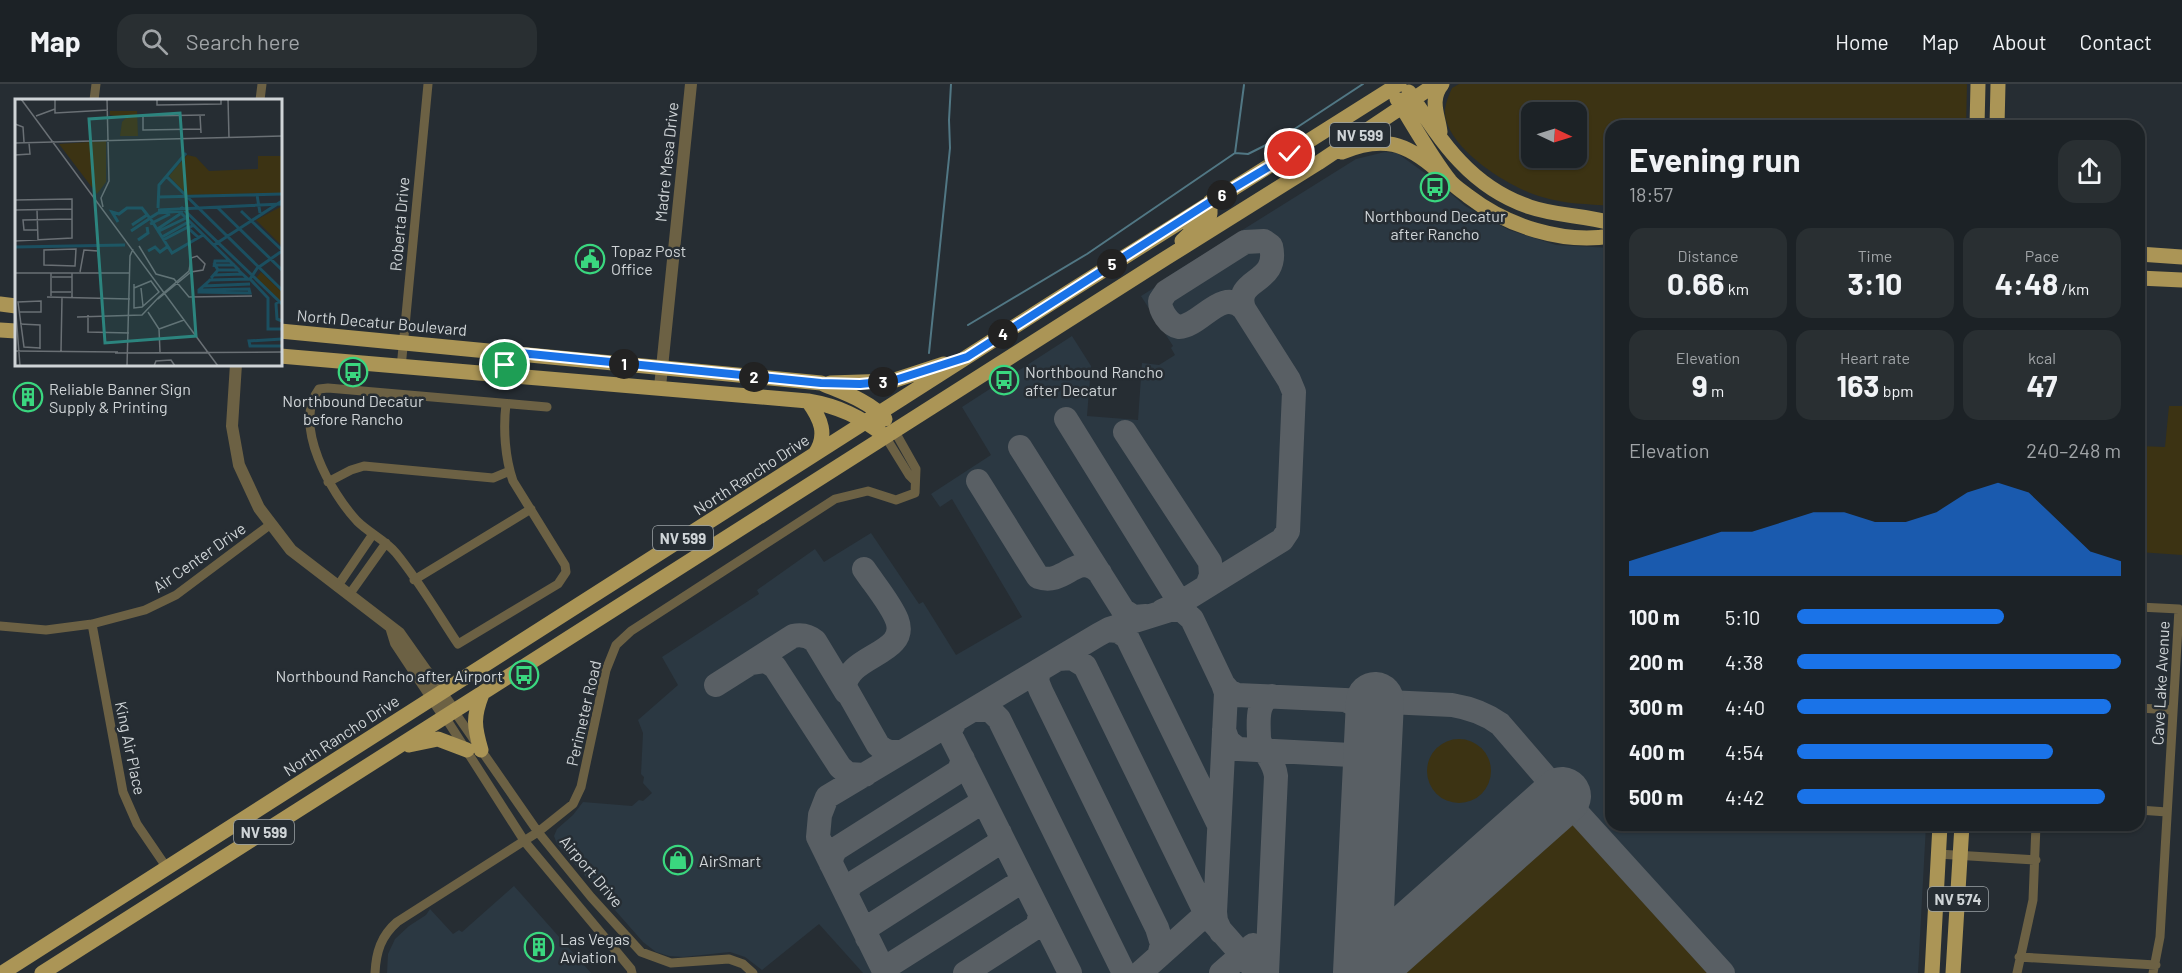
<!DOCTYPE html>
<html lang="en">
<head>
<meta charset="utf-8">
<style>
  :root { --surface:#1c2226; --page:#292f32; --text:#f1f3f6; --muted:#a0a4a7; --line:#3a3f43; --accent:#1a73e8 }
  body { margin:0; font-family:Barlow,sans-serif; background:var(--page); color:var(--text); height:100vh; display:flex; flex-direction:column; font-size:22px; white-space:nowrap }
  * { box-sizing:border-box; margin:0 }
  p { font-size:20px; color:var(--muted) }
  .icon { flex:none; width:33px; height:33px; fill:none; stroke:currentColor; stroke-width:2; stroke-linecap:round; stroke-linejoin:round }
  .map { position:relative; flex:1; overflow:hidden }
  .sheet { position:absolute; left:1605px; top:36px; width:540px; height:711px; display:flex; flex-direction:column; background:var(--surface); border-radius:18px; box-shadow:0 2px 4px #0004,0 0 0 2px var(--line) }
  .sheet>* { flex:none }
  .needle { width:39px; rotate:94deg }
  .controls { position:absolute; left:1521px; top:18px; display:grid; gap:12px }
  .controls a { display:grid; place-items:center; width:66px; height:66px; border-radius:12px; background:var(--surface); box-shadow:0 2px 4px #0004,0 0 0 2px var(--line); font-size:30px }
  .pin { position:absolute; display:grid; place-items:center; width:51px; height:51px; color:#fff; margin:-26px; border:3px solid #fff; border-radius:50%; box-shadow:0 2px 6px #0007 }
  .km { position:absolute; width:30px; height:30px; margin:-15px; border-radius:50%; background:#222; color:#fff; font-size:16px; line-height:30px; text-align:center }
  .round { display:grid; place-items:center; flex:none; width:63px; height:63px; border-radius:18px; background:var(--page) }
  .headline { display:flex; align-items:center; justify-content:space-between; height:102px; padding:0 24px }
  h1 { font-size:33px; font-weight:700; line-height:45px }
  .stats { display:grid; grid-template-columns:repeat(3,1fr); gap:9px; height:102px; padding:6px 24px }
  .stats div { display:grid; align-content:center; border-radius:15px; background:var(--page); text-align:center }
  .stats b { font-size:30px; font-weight:700 }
  .stats small { font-size:16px; font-weight:400 }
  .stats p { font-size:16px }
  .chart { height:168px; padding:12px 24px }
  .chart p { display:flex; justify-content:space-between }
  .chart svg { width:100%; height:108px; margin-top:6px; fill:var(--accent); opacity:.7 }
  ul { padding:0 24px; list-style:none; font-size:20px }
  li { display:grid; grid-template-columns:96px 72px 1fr; align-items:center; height:45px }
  li i { height:15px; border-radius:8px; background:var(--accent) }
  header { display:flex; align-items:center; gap:36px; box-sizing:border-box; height:84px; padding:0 30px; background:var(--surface); border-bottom:2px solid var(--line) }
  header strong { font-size:28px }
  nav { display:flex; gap:33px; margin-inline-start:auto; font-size:21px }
  .search { width:420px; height:54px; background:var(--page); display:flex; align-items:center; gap:15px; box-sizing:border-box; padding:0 21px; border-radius:18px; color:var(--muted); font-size:22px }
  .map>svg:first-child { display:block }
  .built { fill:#2b3842 }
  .sand { fill:#3c3313; fill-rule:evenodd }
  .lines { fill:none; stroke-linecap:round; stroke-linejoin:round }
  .stream { stroke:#517784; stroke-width:2 }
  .taxiway { stroke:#595f64; stroke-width:24 }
  .runway { stroke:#595f64; stroke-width:58 }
  .minor { stroke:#6c6144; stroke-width:9 }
  .tertiary { stroke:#6c6144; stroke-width:12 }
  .primary { stroke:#ab9556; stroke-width:15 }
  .route-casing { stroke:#fff; stroke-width:12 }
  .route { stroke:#1a73e8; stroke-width:8 }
  .labels { text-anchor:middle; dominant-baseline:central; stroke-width:5; stroke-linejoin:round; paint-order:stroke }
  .shield { fill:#262d33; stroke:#9ca2a6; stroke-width:1.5 }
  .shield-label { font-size:15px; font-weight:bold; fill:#cfd4d7 }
  .street-label { font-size:16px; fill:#cfd4d7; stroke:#262d33 }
  .poi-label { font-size:16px; fill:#cfd4d7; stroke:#262d33; text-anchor:start }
  .inset-river { fill:none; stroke:#1b4f60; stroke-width:3 }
  .inset-road { fill:none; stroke:#6a7075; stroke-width:1.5 }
  .view { fill:#2c847e; fill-opacity:0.15; stroke:#2c847e; stroke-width:3 }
  .inset-edge { fill:none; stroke:#cfd4d7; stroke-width:3 }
</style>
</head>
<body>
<header>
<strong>Map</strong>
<div class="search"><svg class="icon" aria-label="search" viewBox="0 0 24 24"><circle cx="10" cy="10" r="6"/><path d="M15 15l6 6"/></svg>Search here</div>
<nav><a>Home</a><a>Map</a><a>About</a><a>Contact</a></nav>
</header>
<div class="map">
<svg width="2182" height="889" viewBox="0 0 2182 889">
  <rect width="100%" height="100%" fill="#262d33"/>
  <path class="built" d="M1385 68 1397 69 1440 100 1465 122 1509 146 1556 161 1611 164V741H1926L1918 889H863L819 840 762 886 745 873 730 868 683 873 669 872 656 868 643 858 557 760 554 752 557 745 573 731 583 718 632 722 639 716 643 717 652 709 643 699 644 693 641 690 643 649 638 636 678 601 662 573 759 510 757 506 815 465 824 478 871 449 919 520 923 518 956 571 1022 533 952 415 940 423 931 410 991 371 962 323 1072 252 1091 282 1087 332 1138 336 1142 279 1159 281 1175 271 1171 264 1173 262 1141 212 1165 197 1164 195 1356 75Z
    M514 802 591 889H387L388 870 395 855 409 842 426 831 430 825 453 850 459 846 462 848Z"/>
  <path class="sand" d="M1459 0H1967L1966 42H1611V122C1588 120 1564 120 1542 113 1511 105 1444 63 1445 27 1445 20 1449 11 1452 4ZM1576 28V74H1532V28Z
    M2169 322H2182V471L2139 468V362L2165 363Z
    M1427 687a32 32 0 1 1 64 0a32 32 0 1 1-64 0Z
    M1564 736H1572L1579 739 1713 889H1387L1555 739Z"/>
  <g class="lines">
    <path class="stream" d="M1293 46 1363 0
      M1235 69 1248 70 1268 60
      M968 241 1087 170 1235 69 1244 1
      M929 269 950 64 949 36 951 0"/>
    <path class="taxiway" d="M1066 335 1187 530
      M1125 348 1210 478 1211 491 1207 502
      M1020 363 1123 526 1134 533 1146 532
      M978 397 1038 493C1066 503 1076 466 1100 489
      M864 485C874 500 891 520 897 536 910 570 847 571 845 603L878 661C886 669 893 669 904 667
      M1162 527 1180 519 1282 456 1288 447 1294 308 1289 296 1244 225C1233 193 1280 201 1271 162L1264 157 1245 158 1166 208 1160 217C1160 227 1169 241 1179 243 1201 242 1222 202 1244 225
      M1107 546 1118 547 1127 553 1218 739
      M1058 575 1072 574 1085 582 1206 830 1258 889
      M751 579 766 577 775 583 840 683 848 690 865 691
      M1039 586 1037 597 1041 607 1157 844 1162 860 1159 872
      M1223 600 1229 607 1237 611 1452 621C1470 624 1485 629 1500 640L1562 712 1723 889
      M716 601 793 552C802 550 809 552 815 557L846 608
      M1345 616C1364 624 1367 630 1373 649
      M973 626H990L999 635 1124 889
      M956 636 951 645V652L1070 889
      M1224 646 1228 657 1238 665 1351 671C1367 679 1369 690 1371 707
      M831 780 832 772 836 765 959 687 963 675
      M847 812 848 805 853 799 976 722 981 714 980 710
      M867 854 868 843 996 761 1000 755V749
      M885 889 818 753 820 731 827 713 1098 551 1109 545 1173 525 1183 527 1192 535 1223 600 1226 609 1215 828 1216 837 1221 848
      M887 889 888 884 893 879 1016 801 1019 797 1020 789
      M965 889 1038 842 1040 829
      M1140 889 1206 830 1215 817
      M1221 889 1253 861
      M1267 889 1276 692C1274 676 1263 669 1259 655 1259 641 1255 617 1272 612"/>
    <path class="runway" d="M1362 889 1375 617
      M1363 889 1562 712"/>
    <path class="minor" d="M94 16 96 0
      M260 16 262 0
      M401 284 428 0
      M506 320C503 345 505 374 513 397L565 481 566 488 558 500 458 560C438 530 419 497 396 469 385 456 369 449 357 437 331 409 292 341 319 305L328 304 547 323
      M885 352 909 391 915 397
      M328 398 351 386 364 382 493 394 510 387
      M414 496 531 425
      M337 503 373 450
      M349 511 386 459
      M2139 523 2179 525 2160 853 2153 889
      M92 540 123 708 137 740 167 784
      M0 542 46 546 92 540 145 526 176 511 271 440
      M2139 624 2173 626
      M454 627 538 748 591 813 641 868 671 879 729 875 743 880 753 889
      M445 633 525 758 631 885 632 889
      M2139 726 2167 728
      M1938 770 2036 776
      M2019 873 2156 881
      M375 889C376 868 381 852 397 838L538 748 573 720 581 703 606 586 616 561 631 547 835 415 868 407 896 416 915 409 916 385 894 346
      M2017 889 2033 816 2036 741"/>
    <path class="tertiary" d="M236 280 232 342 239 381 259 424 291 466 399 549 454 627
      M660 303 691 0
      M392 546 396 559 445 633"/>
    <path class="primary" d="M1409 8C1441 57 1470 103 1530 123 1556 132 1584 131 1611 139
      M1397 15C1414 42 1431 73 1450 97 1455 103 1462 107 1468 112 1507 142 1562 160 1611 152
      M1977 42 1978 0
      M1997 42 1998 0
      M1440 48C1438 31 1429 16 1442 0
      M1342 68C1383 51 1406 59 1437 86
      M1182 157 1210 130V118
      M2139 170 2182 173
      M2139 194 2182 196
      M0 220 16 222
      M0 246 16 247
      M280 247 821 299C842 308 870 317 885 335
      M280 272 808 317C838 322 861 333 885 352
      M830 299 892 297 944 280
      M808 317C821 335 828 351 815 370
      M409 661 438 655 467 666
      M481 666C474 642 473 633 482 610
      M2 889 1053 218 1399 0
      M42 889 1166 174 1318 79 1436 0
      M1932 889 1940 741
      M1953 889 1962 741"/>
  </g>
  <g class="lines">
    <g class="route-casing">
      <path id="route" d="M505 281 508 278 510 268 821 299 860 300 892 297 967 273 1210 118 1290 70"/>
    </g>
    <use href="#route" class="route"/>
  </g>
  <defs>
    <g id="bus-ring" transform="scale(1.5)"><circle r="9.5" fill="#262d33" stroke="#3ad77f" stroke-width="1.5"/><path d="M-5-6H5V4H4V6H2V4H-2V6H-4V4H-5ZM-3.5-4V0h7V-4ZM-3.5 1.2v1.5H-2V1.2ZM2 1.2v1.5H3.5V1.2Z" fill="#3ad77f"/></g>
    <g id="civic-ring" transform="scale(1.5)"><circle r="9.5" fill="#262d33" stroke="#3ad77f" stroke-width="1.5"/><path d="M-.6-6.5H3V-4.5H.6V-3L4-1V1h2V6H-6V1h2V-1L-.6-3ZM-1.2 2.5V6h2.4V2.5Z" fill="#3ad77f"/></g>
    <g id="building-ring" transform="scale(1.5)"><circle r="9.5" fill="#262d33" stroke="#3ad77f" stroke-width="1.5"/><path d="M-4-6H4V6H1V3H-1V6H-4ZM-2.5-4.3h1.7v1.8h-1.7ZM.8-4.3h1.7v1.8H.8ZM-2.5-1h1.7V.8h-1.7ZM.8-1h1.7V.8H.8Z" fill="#3ad77f"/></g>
    <g id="shop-ring" transform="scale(1.5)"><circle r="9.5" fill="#262d33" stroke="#3ad77f" stroke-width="1.5"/><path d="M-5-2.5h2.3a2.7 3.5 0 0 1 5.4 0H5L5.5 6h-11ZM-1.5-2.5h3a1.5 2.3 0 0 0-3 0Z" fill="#3ad77f"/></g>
  </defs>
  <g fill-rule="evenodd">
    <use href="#bus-ring" x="1435" y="103"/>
    <use href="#civic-ring" x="590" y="175"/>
    <use href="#bus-ring" x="353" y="288"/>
    <use href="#bus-ring" x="1004" y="296"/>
    <use href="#building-ring" x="28" y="313"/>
    <use href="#bus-ring" x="524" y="591"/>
    <use href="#shop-ring" x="678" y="776"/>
    <use href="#building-ring" x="539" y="863"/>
  </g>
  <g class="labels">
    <g class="shield">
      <rect x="1330" y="39" width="60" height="24" rx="4.5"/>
      <rect x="653" y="442" width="60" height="24" rx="4.5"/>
      <rect x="234" y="736" width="60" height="24" rx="4.5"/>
      <rect x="1928" y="803" width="60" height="24" rx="4.5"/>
    </g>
    <g class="shield-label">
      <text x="1360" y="51">NV 599</text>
      <text x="683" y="454">NV 599</text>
      <text x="264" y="748">NV 599</text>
      <text x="1958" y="815">NV 574</text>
    </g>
    <g class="street-label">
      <text transform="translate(666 78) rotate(-84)">Madre Mesa Drive</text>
      <text transform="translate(399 140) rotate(-85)">Roberta Drive</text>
      <text transform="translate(382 238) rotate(5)">North Decatur Boulevard</text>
      <text transform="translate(751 390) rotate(-33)">North Rancho Drive</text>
      <text transform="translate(199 473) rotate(-35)">Air Center Drive</text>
      <text transform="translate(2160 599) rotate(-87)">Cave Lake Avenue</text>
      <text transform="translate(583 629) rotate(-77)">Perimeter Road</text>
      <text transform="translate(341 651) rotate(-33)">North Rancho Drive</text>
      <text transform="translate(131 664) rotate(78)">King Air Place</text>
      <text transform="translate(592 787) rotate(50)">Airport Drive</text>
    </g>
    <g class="poi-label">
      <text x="1435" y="131" text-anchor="middle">Northbound Decatur<tspan x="1435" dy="18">after Rancho</tspan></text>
      <text x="611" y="166">Topaz Post<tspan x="611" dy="18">Office</tspan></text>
      <text x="1025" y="287">Northbound Rancho<tspan x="1025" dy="18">after Decatur</tspan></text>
      <text x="49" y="304">Reliable Banner Sign<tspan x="49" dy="18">Supply &amp; Printing</tspan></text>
      <text x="353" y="316" text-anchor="middle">Northbound Decatur<tspan x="353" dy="18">before Rancho</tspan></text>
      <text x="503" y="591" text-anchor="end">Northbound Rancho after Airport</text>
      <text x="699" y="776">AirSmart</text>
      <text x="560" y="854">Las Vegas<tspan x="560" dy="18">Aviation</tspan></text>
    </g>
  </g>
  <g transform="translate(15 15)">
    <rect width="267" height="267" fill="#262d33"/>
    <path d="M95 12H122L123 37H105L107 23 111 19 95 16ZM91 42V83L82 95 44 45ZM172 56 181 58 194 72 243 70V57H267V94L172 96 154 77ZM267 107V146H266L241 121ZM246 173 267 193V204L241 179Z" fill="#3c3313"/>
    <path class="inset-river" d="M152 78 267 191M242 96 245 114M143 98 267 95M166 108 267 205M202 108 267 171M143 109 144 86 171 54M143 111 267 105M168 112 143 114 135 119 157 154 188 136M226 112 267 151M165 113 224 171M103 123 97 113 104 115 112 109H127L134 118M135 125 155 115M117 126 132 116M179 126 173 129 183 138M141 131 165 115M116 132 134 120M142 133 171 119M147 138 175 122M123 141 133 134 132 128M148 141 173 128M199 146 267 102M0 148 110 146M133 152 140 148 145 153 152 148M199 168 200 162H215M244 168 267 152M203 171 200 166H220M199 176 228 175M196 179 203 171H223L233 180M236 181 253 199V230H267M188 187 235 185M184 191 234 190 235 194 184 193V191L194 182 195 181 235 180 243 168M264 202 261 205 262 220 267 222M267 240 234 242 235 247H267"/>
    <path class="inset-road" d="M6 0 203 267M40 0V14L93 11M142 0V6L206 5V0M213 0 214 39M185 16 186 34M21 17 40 10M0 25 8 28 9 43M186 30 128 31V17L190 16M0 44 267 37M0 56 15 55 14 44M0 101 57 100V139L0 142M88 108 86 99 94 82 92 0M0 111 57 110M22 111 23 141M23 131H9L8 121 57 120M124 147 141 175 159 180 174 198 237 197M61 150 60 167 29 166V151ZM65 173 69 151 83 152 85 173M0 174H115M37 178H57M119 185V209L127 208 144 193 136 182 119 189M126 189 128 207M36 193H56M36 197V174M32 198 115 200M57 199V174M0 202 5 267M4 213H26V202L3 203 9 248 25 249M133 213 144 230 145 253M73 216V233L114 234M62 218 127 216 144 198 174 172 176 159 182 157 190 165 188 171 176 173 143 200M5 225 25 226V250M144 230 169 221M0 252 103 253M46 252 47 199M100 254 267 253M112 267 115 157 118 150M139 267 141 262 156 261 160 267"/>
    <path class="view" d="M165 14 181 237 90 244 74 20Z"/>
    <rect width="267" height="267" class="inset-edge"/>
  </g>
</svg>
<div class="controls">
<a><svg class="needle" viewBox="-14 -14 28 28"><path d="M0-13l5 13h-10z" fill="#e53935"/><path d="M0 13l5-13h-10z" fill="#a0a4a7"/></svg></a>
</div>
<div class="pin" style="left:505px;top:281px;background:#1e9e55"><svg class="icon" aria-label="arrive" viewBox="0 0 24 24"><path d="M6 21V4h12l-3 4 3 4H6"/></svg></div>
<div class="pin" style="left:1290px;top:70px;background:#d93025"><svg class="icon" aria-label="check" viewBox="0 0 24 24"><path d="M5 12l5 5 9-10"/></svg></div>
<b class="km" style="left:624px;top:280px">1</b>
<b class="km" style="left:754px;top:293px">2</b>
<b class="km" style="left:883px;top:298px">3</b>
<b class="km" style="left:1003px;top:250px">4</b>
<b class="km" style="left:1112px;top:180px">5</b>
<b class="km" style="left:1222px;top:111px">6</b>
<section class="sheet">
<div class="headline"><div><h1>Evening run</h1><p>18:57</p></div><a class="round"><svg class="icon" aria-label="share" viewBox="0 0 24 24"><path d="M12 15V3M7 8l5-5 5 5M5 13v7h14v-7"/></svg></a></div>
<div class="stats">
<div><p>Distance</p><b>0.66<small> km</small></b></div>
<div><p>Time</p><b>3:10</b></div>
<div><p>Pace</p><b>4:48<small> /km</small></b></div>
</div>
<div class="stats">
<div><p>Elevation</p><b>9<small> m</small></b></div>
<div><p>Heart rate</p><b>163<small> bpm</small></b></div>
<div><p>kcal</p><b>47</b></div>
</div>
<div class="chart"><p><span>Elevation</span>240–248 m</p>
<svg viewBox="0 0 160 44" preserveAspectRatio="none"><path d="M0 44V38L10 34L20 30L30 26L40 26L50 22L60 18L70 18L80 22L90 22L100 18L110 10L120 6L130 10L140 22L150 34L160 38V44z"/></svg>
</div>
<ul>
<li><b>100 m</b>5:10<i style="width:64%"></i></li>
<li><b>200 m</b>4:38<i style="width:100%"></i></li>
<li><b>300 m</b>4:40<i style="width:97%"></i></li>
<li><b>400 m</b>4:54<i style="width:79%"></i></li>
<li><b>500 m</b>4:42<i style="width:95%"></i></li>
</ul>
</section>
</div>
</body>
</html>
